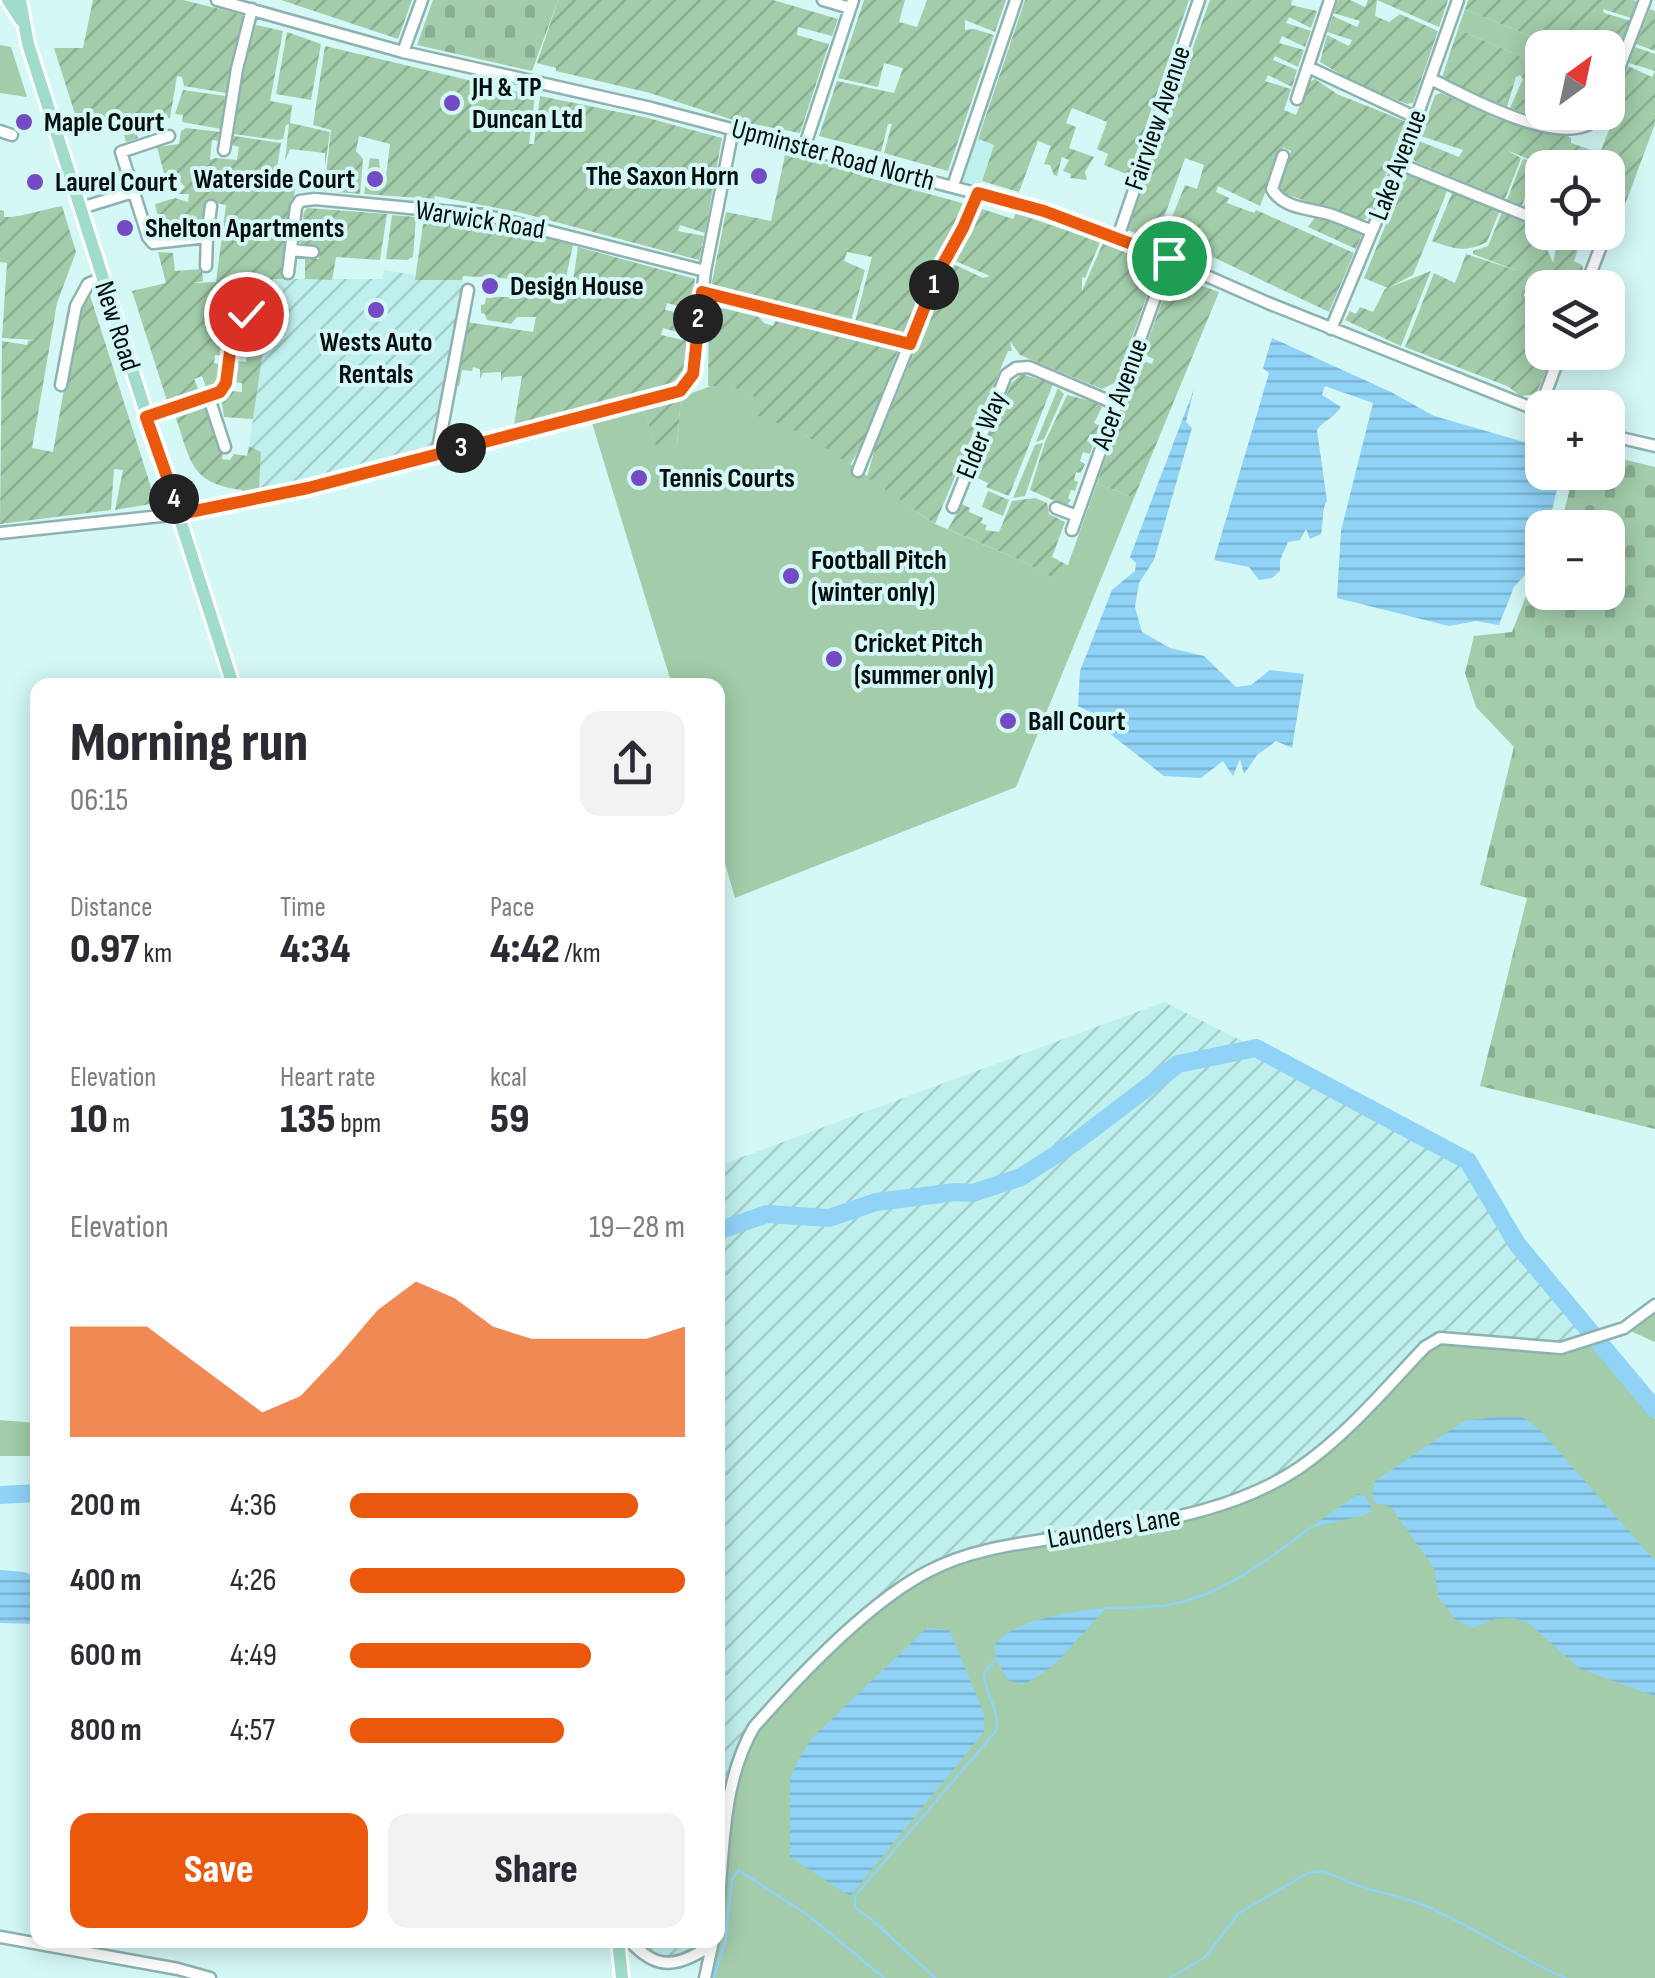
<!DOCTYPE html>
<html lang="en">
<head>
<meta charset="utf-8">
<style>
  :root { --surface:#fff; --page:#f2f2f3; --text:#2b2b33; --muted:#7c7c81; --accent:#ea580c }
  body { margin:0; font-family:"Sofia Sans Condensed",sans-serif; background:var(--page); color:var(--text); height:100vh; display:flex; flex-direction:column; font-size:38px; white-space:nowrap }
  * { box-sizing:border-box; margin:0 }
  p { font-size:32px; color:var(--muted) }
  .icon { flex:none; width:55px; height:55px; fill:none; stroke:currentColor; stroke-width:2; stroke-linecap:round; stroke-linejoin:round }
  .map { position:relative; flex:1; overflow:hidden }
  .panel { position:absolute; left:30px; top:678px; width:695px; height:1270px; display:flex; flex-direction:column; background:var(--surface); border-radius:20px; box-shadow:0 5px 25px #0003 }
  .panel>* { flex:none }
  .needle { width:65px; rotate:33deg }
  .controls { position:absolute; left:1525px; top:30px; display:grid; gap:20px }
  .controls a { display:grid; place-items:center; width:100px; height:100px; border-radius:20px; background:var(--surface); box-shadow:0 5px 25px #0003; font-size:50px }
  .pin { position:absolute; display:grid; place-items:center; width:85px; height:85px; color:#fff; margin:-42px; border:5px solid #fff; border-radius:50%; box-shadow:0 2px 10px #0007 }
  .km { position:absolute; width:50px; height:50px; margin:-25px; border-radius:50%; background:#222; color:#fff; font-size:28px; line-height:50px; text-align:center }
  .round { display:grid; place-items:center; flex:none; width:105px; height:105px; border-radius:20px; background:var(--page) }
  .headline { display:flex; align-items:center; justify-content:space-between; height:170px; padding:0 40px }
  h1 { font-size:55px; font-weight:800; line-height:75px }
  .metrics { display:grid; grid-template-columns:repeat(3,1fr); gap:15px; height:170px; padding:10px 40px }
  .metrics div { display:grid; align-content:center }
  .metrics b { font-size:42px; font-weight:800 }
  .metrics small { font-size:28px; font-weight:400 }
  .metrics p { font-size:28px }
  .chart { height:280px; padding:20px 40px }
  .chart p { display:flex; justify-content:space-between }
  .chart svg { width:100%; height:180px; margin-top:10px; fill:var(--accent); opacity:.7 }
  .cta { display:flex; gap:20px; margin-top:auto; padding:20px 40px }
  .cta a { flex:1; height:115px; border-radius:20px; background:var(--accent); color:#fff; font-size:40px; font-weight:800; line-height:115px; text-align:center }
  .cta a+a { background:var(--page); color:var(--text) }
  ul { padding:0 40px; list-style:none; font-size:32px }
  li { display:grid; grid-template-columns:160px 120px 1fr; align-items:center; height:75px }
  li i { height:25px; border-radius:12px; background:var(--accent) }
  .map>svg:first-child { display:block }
  .built { fill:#c0f0ed }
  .industrial { fill:url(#industrial-furrows) }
  .green { fill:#a2ccaa }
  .cemetery { fill:url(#cemetery-stones) }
  .garden { fill:url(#garden-furrows) }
  .water { fill:url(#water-rules) }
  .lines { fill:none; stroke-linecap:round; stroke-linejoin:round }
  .stream { stroke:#90d3f7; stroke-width:2.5 }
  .river { stroke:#90d3f7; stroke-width:18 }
  .minor-casing { stroke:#8eb2b0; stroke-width:15 }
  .major-casing { stroke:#fff; stroke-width:18 }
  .minor { stroke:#fff; stroke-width:10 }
  .major { stroke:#a1dcca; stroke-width:12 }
  .route-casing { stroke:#fff; stroke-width:20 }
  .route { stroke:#ea580c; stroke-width:12 }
  .poi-dot { fill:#744bc4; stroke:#d3f8f6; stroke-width:4 }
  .labels { text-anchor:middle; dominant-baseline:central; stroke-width:8; stroke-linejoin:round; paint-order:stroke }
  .poi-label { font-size:28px; font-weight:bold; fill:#030e0d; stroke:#d3f8f6; text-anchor:start }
  .street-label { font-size:28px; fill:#030e0d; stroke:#d3f8f6 }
</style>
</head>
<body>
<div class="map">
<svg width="1655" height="1978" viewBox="0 0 1655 1978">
  <defs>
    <pattern id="industrial-furrows" width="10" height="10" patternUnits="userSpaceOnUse" patternTransform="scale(2.5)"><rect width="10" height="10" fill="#c0f0ed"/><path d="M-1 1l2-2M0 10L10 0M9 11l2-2" fill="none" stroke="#a3cdca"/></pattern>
    <pattern id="cemetery-stones" width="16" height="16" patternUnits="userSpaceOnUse" patternTransform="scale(2.5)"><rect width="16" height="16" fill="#a2ccaa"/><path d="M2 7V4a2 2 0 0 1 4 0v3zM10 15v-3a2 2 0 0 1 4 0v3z" fill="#8aae91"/></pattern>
    <pattern id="garden-furrows" width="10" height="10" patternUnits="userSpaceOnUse" patternTransform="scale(2.5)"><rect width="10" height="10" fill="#a2ccaa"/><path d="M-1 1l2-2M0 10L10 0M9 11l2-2" fill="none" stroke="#8aae91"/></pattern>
    <pattern id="water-rules" width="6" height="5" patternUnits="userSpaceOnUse" patternTransform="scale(2.5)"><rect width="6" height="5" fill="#90d3f7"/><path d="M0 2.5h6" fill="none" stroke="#7bb4d3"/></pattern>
  </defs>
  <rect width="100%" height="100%" fill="#d3f8f6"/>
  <path class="built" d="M970 137 994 145 977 193 953 186Z"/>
  <path class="industrial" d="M384 270 415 275 416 280H463L459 324 433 462 259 504 261 453 249 446 273 279H382Z
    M1164 1002 1473 1156 1485 1190 1517 1244 1590 1345 1487 1347 1460 1337 1333 1441 718 1899V1166Z
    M629 1940H713L666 1965Z"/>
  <path class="green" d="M1465 9 1556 47 1542 48V66L1458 29Z
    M0 45 11 47 27 97 0 93Z
    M711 386H731L756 397 778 421 828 448 933 523 1020 560 1062 582 1097 483 1134 498 1016 787 735 898 718 839V685H672L592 423 643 407 658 451 677 445 681 397Z
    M1058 388 1064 394 1044 439 1036 442Z
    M1043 443 1025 496 1013 498 1035 445Z
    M1655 1305V1342L1624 1328Z
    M1460 1337 1487 1347 1590 1345 1655 1419V1978H706L718 1940V1901L733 1775 754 1727 878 1604 967 1554 1157 1522 1262 1489 1333 1441 1425 1347Z
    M0 1420 37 1423V1456H0Z"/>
  <path class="cemetery" d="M433 0H558L532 71 417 45Z
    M1613 457 1655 467V1129L1480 1086 1527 898 1480 885 1514 747 1476 707 1465 673 1474 636 1512 632 1532 581 1542 570V592H1608V528L1560 527 1574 473 1608 472V462Z"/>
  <path class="garden" d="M93 0H183L244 15 226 93 184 86 182 77 177 76 170 118 152 123 150 118 134 123 138 138 126 142 119 117 121 113 80 130 54 48H83Z
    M281 0H412L398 39Z
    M558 0H773L838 19 832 36 798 27 797 35 829 44 800 133 733 120 650 93 556 71V68L537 63Z
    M864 0H905L899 22 917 27 927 0H1006L995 32 965 20V30L974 29 994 35 948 171 884 153 892 124H888L881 152 819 136 837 81 894 93 903 68 884 63 878 87 838 78Z
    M1025 0H1189L1129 175 1104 165 1108 154 1097 149 1107 122 1072 108 1066 123 1076 127 1069 148 1094 157 1085 172 1087 180 1070 178 1071 174 1063 171 1069 160 1062 157 1057 176 1054 175 1050 165 1044 164 1051 146 1038 141 1019 192 982 181 994 145 978 139Z
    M1210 0H1292L1291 5 1317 11 1311 28 1289 17 1286 23 1311 31 1305 47 1282 36 1279 43 1304 50 1298 67 1275 56 1273 60 1297 70 1292 87 1268 75 1265 81 1291 89 1284 110 1296 115 1309 82 1315 79 1337 94 1407 122 1369 217 1363 220 1282 193 1279 186 1291 151 1283 147 1260 206 1218 186 1216 192 1229 198 1227 203 1254 213 1256 210 1354 253 1329 312 1196 249 1194 252 1162 242 1185 185 1197 189 1204 165 1185 158 1156 240 1127 230Z
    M1338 0H1350L1365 7 1368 0H1448L1439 27 1377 0 1375 16 1389 22 1400 14 1438 31 1413 103 1407 104 1356 83 1320 62 1327 35 1349 46 1352 40 1327 32 1333 16 1357 27 1360 21 1333 13Z
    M1468 0H1633L1638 2 1631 18 1603 9 1604 13 1631 21 1616 56 1608 52V48L1598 47 1592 44 1590 47H1556L1465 9Z
    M1650 9 1655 11V51L1636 44Z
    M256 25 283 31 270 101 292 105 290 123 330 132 325 167V153L290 149 285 161 289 124 286 125 283 139 278 140 234 134 244 69Z
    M1458 29 1542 66V112L1595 113C1574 131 1534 116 1510 108L1523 79 1520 75 1516 77 1507 107 1445 80 1442 77Z
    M287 32 321 44 311 100 276 94Z
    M325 46 535 96 529 144H534L540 96 648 118 722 138 705 233 680 225 678 231 704 236 699 260 518 212 435 196 434 199 364 194 370 158 379 159 380 171 385 172V184L390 144 359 136 356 151 363 159 360 194 324 191 331 130 313 125Z
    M1635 47 1655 54V124L1613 237 1600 233 1593 247H1579L1574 261 1582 265 1584 273 1578 287H1545L1546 282 1530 276 1522 298 1542 306V343L1539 349 1552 358 1536 394 1521 396 1507 386 1405 347 1434 273 1455 283 1466 254 1515 270 1473 254V251L1488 246 1502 212 1534 225 1539 235 1537 240 1541 245 1545 244 1553 263 1556 247 1543 237 1536 223 1542 206V232H1608V188L1628 177 1608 186V168H1542V201L1526 194 1522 206 1507 200 1523 159 1532 161 1507 150 1521 158 1505 199 1416 162 1413 159 1419 141 1459 157 1463 150 1421 136 1435 95 1441 93 1497 119 1565 135 1571 138V143L1600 153 1609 130 1605 124 1628 66 1652 77 1655 71 1629 63Z
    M183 90 225 96 221 129 182 122 183 115 175 114Z
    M186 128 220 132 219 141 212 140 210 160 215 158 237 160 239 147 232 145 234 136 281 143 277 168 283 172 282 187 295 189 284 279H273L268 313 233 308 227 316 205 314 204 322 228 327 224 355H215L214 363 223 365 220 384 208 392 202 376 194 379 199 391 196 395 168 404 132 291 166 283 158 252 173 253 175 271 202 269 203 281 194 283 216 282 226 205 206 201 202 228 177 225 161 231 155 204 175 198 188 202 189 194H178L185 187 179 180 163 194 160 183 166 181 157 147 179 144 181 131Z
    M785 155 863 172 862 176 966 204 935 263 906 334 855 322 872 257 847 252 844 261 865 270 851 321 711 287 726 212 771 221Z
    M1410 173 1448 189 1413 275 1388 288 1364 278 1406 175Z
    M1453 191 1500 210 1487 242C1465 253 1454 249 1432 241Z
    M62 206 76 252 57 303 32 448 53 452 78 309 89 292 156 503 115 510 123 470 114 469 111 510 0 524 2 341 27 345 28 341 35 340 2 338 7 263 0 262V210L4 211V217C20 218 44 209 62 206Z
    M307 208 387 214 380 260 336 257 332 280 305 279V259H319L320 250 305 248 299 242 304 212Z
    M979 208 1013 219 1016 213 1100 242 1085 278 1082 277V291L1103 243 1154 264 1155 273 1116 382 1102 389 1020 355 1010 341 1012 351H1008L935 524 867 477 875 448 951 263 983 278 990 276 953 260Z
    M392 215 416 217 413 257 407 260 386 259Z
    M1316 216 1358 229 1362 234 1356 249 1308 227Z
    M424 217 503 227 573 245 565 282 463 276 462 280H415Z
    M578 247 695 279 690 309 667 303 665 310 689 315 687 335 663 328 661 335 687 341C683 373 687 379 654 390L514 425 522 376 504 377 501 382V372L483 373 480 379V369L473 367 472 371 462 370 459 386 454 385 466 322 533 332 536 317H517L511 324 487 320 485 314 481 313V305L485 304 486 297H561L573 281Z
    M1431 271 1401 346 1345 320 1350 311 1356 314 1360 307 1373 312 1385 289Z
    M1172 275 1219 292 1134 498 1097 483 1140 360 1152 364 1154 359 1143 354Z
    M709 305 759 317 764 323 773 326 775 321 898 351 862 444 850 465C820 442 788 424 751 414L755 397 731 386H708Z
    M242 326 266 330 253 419 224 417 222 403 230 391 242 392V383L233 382 236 361 246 362 247 354 238 352Z
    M1021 374 1053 384 1009 496 986 487 988 483 973 476 1011 384Z
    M1067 395 1095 402 1102 407 1094 423 1100 426 1096 436 1090 434 1087 441 1093 444 1090 454 1083 452 1080 461 1085 464 1081 473 1076 472 1074 480 1078 482 1075 491 1071 490 1068 498 1071 500 1066 506 1030 490 1045 442Z
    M681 397 677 445 658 452 643 407Z
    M207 407 223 451 222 459 230 460 234 454 247 456 249 446 261 452 259 491 242 494V490C190 483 191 462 176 418Z
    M988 491 1009 500 1003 516 982 507Z
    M1035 498 1047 503 1049 514 1065 522 1052 557 1069 566 1063 583 1020 560 948 529 962 504 970 508 969 512 983 518 981 523 987 525 985 530 999 532 1012 501Z"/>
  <path class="water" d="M1272 338 1391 392 1434 416 1531 444 1542 455V472L1561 473 1548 527 1542 528 1541 557 1514 587 1499 625 1476 621 1449 626 1337 598 1341 531 1373 403 1325 386 1322 395 1341 407C1334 418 1324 420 1317 430L1327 501C1321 510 1324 523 1321 534L1310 539 1306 529 1300 540 1288 542 1280 560V571L1272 578 1259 580 1249 567 1214 560 1269 373 1263 368Z
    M1194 389 1186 422 1192 428 1154 560 1139 583 1135 607 1142 632 1170 648 1204 656 1236 687 1251 685 1270 670 1304 674 1292 748 1276 741 1257 755 1244 774 1240 759 1233 776 1223 761 1201 778 1164 776 1109 733 1101 718 1078 706 1080 671 1112 590 1135 571 1136 563 1130 557Z
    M1497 1417H1522L1539 1429 1655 1561V1696L1580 1669 1530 1624 1513 1618 1495 1619 1472 1628 1457 1621 1439 1598 1434 1568 1393 1510 1385 1504H1376L1372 1496 1375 1481 1464 1421Z
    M1358 1494 1366 1496 1372 1510 1365 1515 1310 1528Z
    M0 1570 24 1572 37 1577V1624L0 1623Z
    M1106 1608 1059 1660 1042 1674 1022 1685 1008 1680 998 1663 994 1646C1012 1619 1075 1611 1106 1608Z
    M927 1628 949 1630 984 1713V1732L850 1896 790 1857V1779L799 1758 812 1738Z"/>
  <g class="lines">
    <path class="stream" d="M1106 1608C1126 1607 1148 1608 1168 1605 1221 1596 1268 1560 1310 1528
      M713 1978 725 1943 732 1880 738 1870 808 1915 884 1978
      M935 1978 871 1919 855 1908V1896L996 1731C1001 1709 984 1695 984 1673L997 1658
      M1170 1978 1205 1957 1239 1913 1308 1873C1328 1868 1341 1880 1359 1886 1382 1893 1404 1897 1426 1906 1474 1927 1517 1957 1565 1978"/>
    <path class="river" d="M718 1231 767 1214 829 1218 876 1202 956 1192 973 1193 1021 1177 1074 1143 1178 1064 1256 1048 1468 1161 1517 1244 1655 1409
      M0 1495 38 1493"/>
    <g class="minor-casing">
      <path id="minor" d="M217 0 403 52 651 108 1044 211 1118 237 1268 303 1542 412
        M823 0 850 8
        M403 52 422 0
        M1308 67 1417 118
        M1431 79C1465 96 1576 158 1601 112
        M1608 97 1645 0
        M1297 99 1330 0
        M0 131 12 135
        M169 136 121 152 148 237 153 243 207 237 211 206
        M804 148 853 0
        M224 150 237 69 252 9
        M1283 156 1272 189C1284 210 1311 208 1332 215 1346 220 1359 226 1372 231
        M1400 164 1528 216 1532 206
        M953 186 1016 0
        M81 208 133 192
        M1118 237 1199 0
        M291 250 313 252
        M206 266 207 237
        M288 273 296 207 300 201 315 199 484 215 705 271
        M1585 288 1604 238
        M702 293 910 344
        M1529 295 1542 300
        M210 318 234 321
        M1331 329 1400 164 1458 0
        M61 385 76 306 88 284 102 278
        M209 398 225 447
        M1539 411 1561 352
        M146 417 220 393 226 383 236 317 246 314 264 317
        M1608 435 1655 446
        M437 454 468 290
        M858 471 938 273 963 229 977 193
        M953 507 1006 375 1016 368 1029 367 1116 404
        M1056 508 1077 516
        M1072 530 1169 258
        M0 533 180 514 267 497 680 391 693 374 705 271 733 129
        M718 1910C724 1849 722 1782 754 1727 798 1677 870 1601 929 1571 978 1545 1037 1542 1091 1533 1162 1521 1238 1509 1299 1468 1347 1435 1385 1389 1425 1347L1440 1338 1561 1348 1624 1328 1655 1305
        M0 1937 178 1969 210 1978
        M629 1940C658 1973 678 1966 712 1945
        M705 1978 713 1941"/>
    </g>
    <g class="major-casing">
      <path id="major" d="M8 0 21 20
        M20 0 28 44 233 685
        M618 1940 622 1978"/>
    </g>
    <use href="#minor" class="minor"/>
    <use href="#major" class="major"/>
  </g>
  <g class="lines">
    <g class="route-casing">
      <path id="route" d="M246 314H240L234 321 226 383 220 392 146 417 180 514 308 488 680 391 693 374 702 292 910 344 938 273 963 228 978 193 1044 211 1169 258"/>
    </g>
    <use href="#route" class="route"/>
  </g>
  <g class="poi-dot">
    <circle cx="452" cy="103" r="10"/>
    <circle cx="24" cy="122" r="10"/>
    <circle cx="759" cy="176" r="10"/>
    <circle cx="375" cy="179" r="10"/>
    <circle cx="35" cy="182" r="10"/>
    <circle cx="125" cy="228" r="10"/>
    <circle cx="490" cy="286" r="10"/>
    <circle cx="376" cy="310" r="10"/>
    <circle cx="639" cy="478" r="10"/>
    <circle cx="791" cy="576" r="10"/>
    <circle cx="834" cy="659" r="10"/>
    <circle cx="1008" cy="721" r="10"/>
  </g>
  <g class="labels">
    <g class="poi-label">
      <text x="472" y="87">JH &amp; TP<tspan x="472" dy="32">Duncan Ltd</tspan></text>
      <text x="44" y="122">Maple Court</text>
      <text x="739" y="176" text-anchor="end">The Saxon Horn</text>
      <text x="355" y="179" text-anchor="end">Waterside Court</text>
      <text x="55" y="182">Laurel Court</text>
      <text x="145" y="228">Shelton Apartments</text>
      <text x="510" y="286">Design House</text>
      <text x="376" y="342" text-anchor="middle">Wests Auto<tspan x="376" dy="32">Rentals</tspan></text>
      <text x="659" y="478">Tennis Courts</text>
      <text x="811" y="560">Football Pitch<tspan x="811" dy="32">(winter only)</tspan></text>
      <text x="854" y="643">Cricket Pitch<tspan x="854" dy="32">(summer only)</tspan></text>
      <text x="1028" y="721">Ball Court</text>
    </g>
    <g class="street-label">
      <text transform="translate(1158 118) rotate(-71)">Fairview Avenue</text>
      <text transform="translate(833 155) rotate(15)">Upminster Road North</text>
      <text transform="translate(1398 165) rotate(-69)">Lake Avenue</text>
      <text transform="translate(480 220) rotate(9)">Warwick Road</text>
      <text transform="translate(117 326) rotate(72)">New Road</text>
      <text transform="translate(1120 394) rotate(-70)">Acer Avenue</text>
      <text transform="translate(982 435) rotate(-68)">Elder Way</text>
      <text transform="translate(1114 1528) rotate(-10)">Launders Lane</text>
    </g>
  </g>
</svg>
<div class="controls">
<a><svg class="needle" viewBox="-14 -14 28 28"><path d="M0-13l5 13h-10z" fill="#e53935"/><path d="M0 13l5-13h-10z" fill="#7c7c81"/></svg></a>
<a><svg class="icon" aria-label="locate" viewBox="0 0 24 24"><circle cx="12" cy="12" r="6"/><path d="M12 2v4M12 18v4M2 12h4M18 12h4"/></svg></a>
<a><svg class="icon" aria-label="layers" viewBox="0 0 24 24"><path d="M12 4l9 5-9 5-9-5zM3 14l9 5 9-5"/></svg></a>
<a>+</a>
<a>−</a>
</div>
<div class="pin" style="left:1169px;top:258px;background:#1e9e55"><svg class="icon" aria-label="arrive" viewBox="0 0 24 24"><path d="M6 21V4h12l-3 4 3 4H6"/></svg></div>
<div class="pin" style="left:246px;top:314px;background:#d93025"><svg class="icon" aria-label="check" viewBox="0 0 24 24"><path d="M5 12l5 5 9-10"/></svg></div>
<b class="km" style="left:934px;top:285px">1</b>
<b class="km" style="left:698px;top:319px">2</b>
<b class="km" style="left:461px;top:448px">3</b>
<b class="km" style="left:174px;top:499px">4</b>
<section class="panel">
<div class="headline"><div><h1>Morning run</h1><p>06:15</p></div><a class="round"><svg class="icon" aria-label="share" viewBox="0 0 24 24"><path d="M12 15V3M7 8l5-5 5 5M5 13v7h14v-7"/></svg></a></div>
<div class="metrics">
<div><p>Distance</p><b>0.97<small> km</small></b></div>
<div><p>Time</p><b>4:34</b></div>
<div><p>Pace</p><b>4:42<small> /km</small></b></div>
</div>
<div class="metrics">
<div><p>Elevation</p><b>10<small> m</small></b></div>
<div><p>Heart rate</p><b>135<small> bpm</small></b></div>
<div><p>kcal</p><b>59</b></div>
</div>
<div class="chart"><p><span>Elevation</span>19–28 m</p>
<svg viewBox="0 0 160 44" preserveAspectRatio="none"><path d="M0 44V17L10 17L20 17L30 24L40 31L50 38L60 34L70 24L80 13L90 6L100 10L110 17L120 20L130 20L140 20L150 20L160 17V44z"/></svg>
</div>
<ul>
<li><b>200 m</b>4:36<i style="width:86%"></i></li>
<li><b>400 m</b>4:26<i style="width:100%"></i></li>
<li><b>600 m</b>4:49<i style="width:72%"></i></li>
<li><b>800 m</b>4:57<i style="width:64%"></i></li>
</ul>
<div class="cta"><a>Save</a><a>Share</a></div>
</section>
</div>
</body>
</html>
